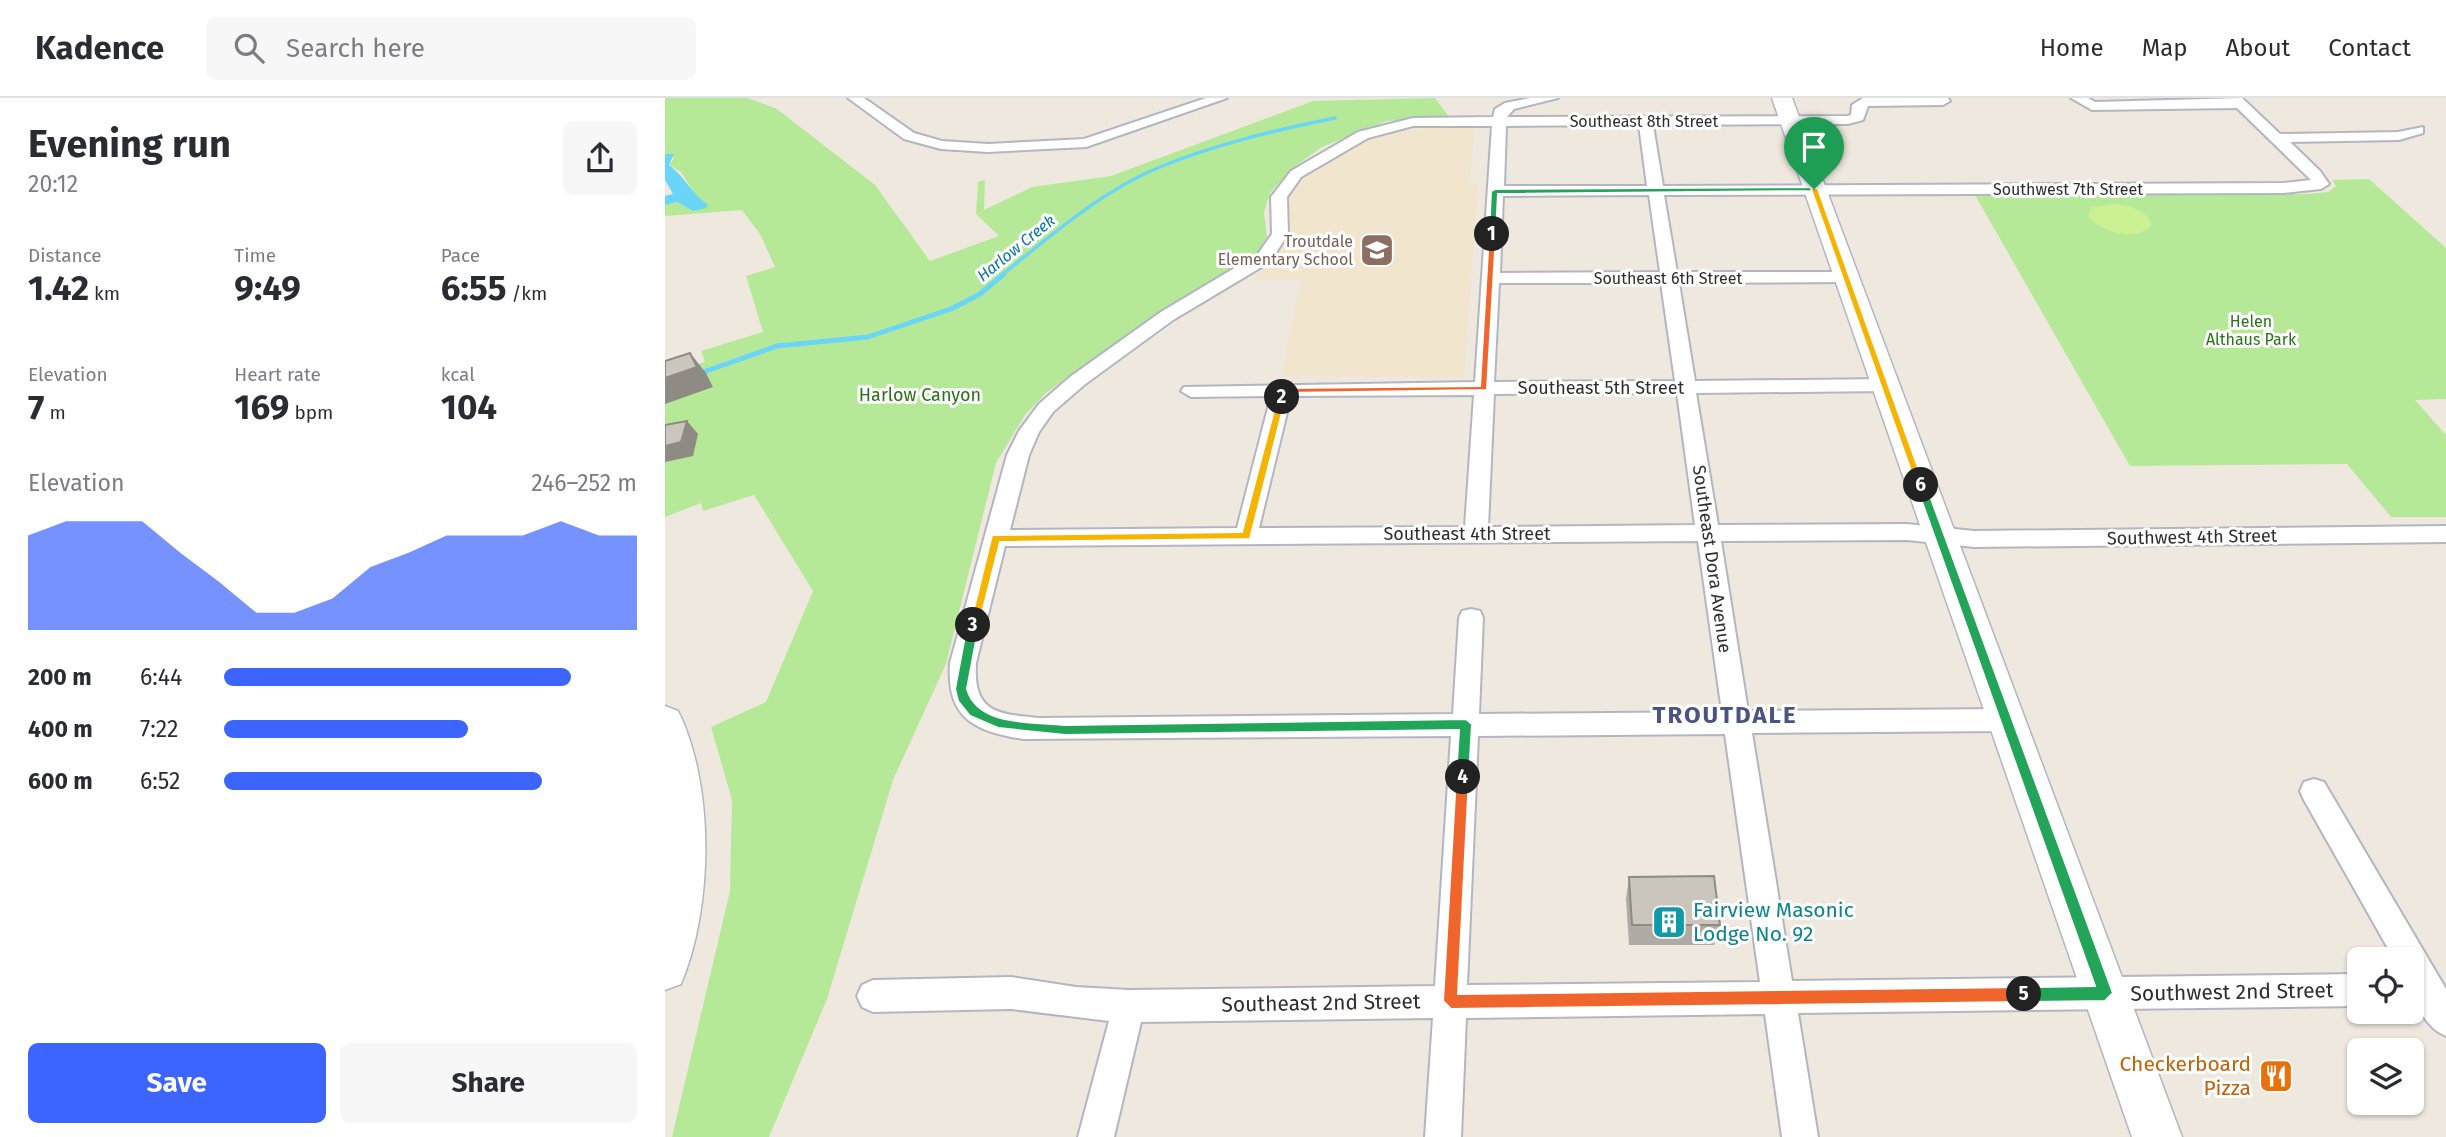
<!DOCTYPE html>
<html lang="en">
<head>
<meta charset="utf-8">
<style>
  :root { --surface:#fff; --page:#f7f7f7; --text:#2b2b33; --muted:#7c7c81; --line:#e1e1e2; --accent:#3c64ff }
  body { margin:0; font-family:"Fira Sans",sans-serif; background:var(--page); color:var(--text); height:100vh; display:flex; flex-direction:column; font-size:26px; white-space:nowrap }
  * { box-sizing:border-box; margin:0 }
  p { font-size:23px; color:var(--muted) }
  .icon { flex:none; width:38px; height:38px; fill:none; stroke:currentColor; stroke-width:2; stroke-linecap:round; stroke-linejoin:round }
  .map { position:relative; flex:1; overflow:hidden }
  .sheet { display:flex; flex-direction:column; background:var(--surface); width:665px }
  .sheet>* { flex:none }
  .controls { position:absolute; left:1682px; top:849px; display:grid; gap:14px }
  .controls a { display:grid; place-items:center; width:77px; height:77px; border-radius:10px; background:var(--surface); box-shadow:0 2px 5px #0004; font-size:35px }
  .pin { position:absolute; display:grid; place-items:center; width:60px; height:60px; color:#fff; margin:-72px -30px; border-radius:50% 50% 50% 0; rotate:-45deg; box-shadow:0 0 7px #0007 }
  .pin .icon { rotate:45deg }
  .km { position:absolute; width:35px; height:35px; margin:-18px; border-radius:50%; background:#222; color:#fff; font-size:19px; line-height:35px; text-align:center }
  .round { display:grid; place-items:center; flex:none; width:74px; height:74px; border-radius:10px; background:var(--page) }
  .summary { display:flex; align-items:center; justify-content:space-between; height:119px; padding:0 28px }
  h1 { font-size:38px; font-weight:700; line-height:52px }
  .figures { display:grid; grid-template-columns:repeat(3,1fr); gap:10px; height:119px; padding:7px 28px }
  .figures div { display:grid; align-content:center }
  .figures b { font-size:35px; font-weight:700 }
  .figures small { font-size:19px; font-weight:400 }
  .figures p { font-size:19px }
  .chart { height:196px; padding:14px 28px }
  .chart p { display:flex; justify-content:space-between }
  .chart svg { width:100%; height:126px; margin-top:7px; fill:var(--accent); opacity:.7 }
  .action { display:flex; gap:14px; margin-top:auto; padding:14px 28px }
  .action a { flex:1; height:80px; border-radius:10px; background:var(--accent); color:#fff; font-size:28px; font-weight:700; line-height:80px; text-align:center }
  .action a+a { background:var(--page); color:var(--text) }
  ul { padding:0 28px; list-style:none; font-size:23px }
  li { display:grid; grid-template-columns:112px 84px 1fr; align-items:center; height:52px }
  li i { height:18px; border-radius:9px; background:var(--accent) }
  header { display:flex; align-items:center; gap:42px; box-sizing:border-box; height:98px; padding:0 35px; background:var(--surface); border-bottom:2px solid var(--line) }
  header strong { font-size:33px }
  nav { display:flex; gap:38px; margin-inline-start:auto; font-size:24px }
  .search { width:490px; height:63px; background:var(--page); display:flex; align-items:center; gap:18px; box-sizing:border-box; padding:0 24px; border-radius:10px; color:var(--muted); font-size:26px }
  main { display:flex; flex:1; min-height:0 }
  .map>svg:first-child { display:block }
  .education { fill:#f2e5cd }
  .green { fill:#b5e998 }
  .pitch { fill:#cbf193 }
  .water { fill:#6bd5f8 }
  .lines { fill:none; stroke-linecap:round; stroke-linejoin:round }
  .stream-far1 { stroke:#6bd5f8; stroke-width:3.5 }
  .stream { stroke:#6bd5f8; stroke-width:5 }
  .street-casing { stroke:#b3b6c1; stroke-width:4 }
  .secondary-casing { stroke:#b3b6c1; stroke-width:3 }
  .street { fill:#fff; fill-rule:evenodd }
  .secondary { fill:#fff; fill-rule:evenodd }
  .wall { fill:#afaaa3 }
  .shaded-wall { fill:#8e8b84 }
  .building { fill:#cbc6bd; stroke:#8e8b84; stroke-width:2 }
  .split-1 { fill:#22a559; stroke:#fff; stroke-width:2 }
  .split-2 { fill:#f0652b; stroke:#fff; stroke-width:2 }
  .split-3 { fill:#f5b400; stroke:#fff; stroke-width:2 }
  .split-4 { fill:#22a559; stroke:#fff; stroke-width:2 }
  .split-5 { fill:#f0652b; stroke:#fff; stroke-width:2 }
  .split-6 { fill:#22a559; stroke:#fff; stroke-width:2 }
  .split-7 { fill:#f5b400; stroke:#fff; stroke-width:2 }
  .labels { text-anchor:middle; dominant-baseline:central; stroke-width:6; stroke-linejoin:round; paint-order:stroke }
  .far-street-label { font-size:16px; fill:#2d2d2d; stroke:#fff }
  .far-education-label { font-size:16px; fill:#785e54; stroke:#fff; text-anchor:end }
  .far-water-label { font-size:16px; font-style:italic; fill:#0374ab; stroke:#fff }
  .far-park-label { font-size:16px; fill:#2a7215; stroke:#fff }
  .street-label { font-size:18px; fill:#2d2d2d; stroke:#fff }
  .park-label { font-size:18px; fill:#2a7215; stroke:#fff }
  .near-culture-label { font-size:21px; fill:#0d838f; stroke:#fff; text-anchor:start }
  .near-street-label { font-size:21px; fill:#2d2d2d; stroke:#fff }
  .near-food-label { font-size:21px; fill:#c56008; stroke:#fff; text-anchor:end }
  .district-label { font-size:24px; font-weight:bold; letter-spacing:2px; fill:#495482; stroke:#fff }
</style>
</head>
<body>
<header>
<strong>Kadence</strong>
<div class="search"><svg class="icon" aria-label="search" viewBox="0 0 24 24"><circle cx="10" cy="10" r="6"/><path d="M15 15l6 6"/></svg>Search here</div>
<nav><a>Home</a><a>Map</a><a>About</a><a>Contact</a></nav>
</header>
<main>
<section class="sheet">
<div class="summary"><div><h1>Evening run</h1><p>20:12</p></div><a class="round"><svg class="icon" aria-label="share" viewBox="0 0 24 24"><path d="M12 15V3M7 8l5-5 5 5M5 13v7h14v-7"/></svg></a></div>
<div class="figures">
<div><p>Distance</p><b>1.42<small> km</small></b></div>
<div><p>Time</p><b>9:49</b></div>
<div><p>Pace</p><b>6:55<small> /km</small></b></div>
</div>
<div class="figures">
<div><p>Elevation</p><b>7<small> m</small></b></div>
<div><p>Heart rate</p><b>169<small> bpm</small></b></div>
<div><p>kcal</p><b>104</b></div>
</div>
<div class="chart"><p><span>Elevation</span>246–252 m</p>
<svg viewBox="0 0 160 44" preserveAspectRatio="none"><path d="M0 44V11L10 6L20 6L30 6L40 17L50 27L60 38L70 38L80 33L90 22L100 17L110 11L120 11L130 11L140 6L150 11L160 11V44z"/></svg>
</div>
<ul>
<li><b>200 m</b>6:44<i style="width:84%"></i></li>
<li><b>400 m</b>7:22<i style="width:59%"></i></li>
<li><b>600 m</b>6:52<i style="width:77%"></i></li>
</ul>
<div class="action"><a>Save</a><a>Share</a></div>
</section>
<div class="map">
<svg width="1781" height="1039" viewBox="0 0 1781 1039">
  <rect width="100%" height="100%" fill="#efe8df"/>
  <path class="education" d="M810 29 804 85 813 86 799 280 617 278 636 182H587L611 160 622 144 624 131 621 107 634 84 698 43 722 35 759 30Z"/>
  <path class="green" d="M0 0H83L112 11 210 87 265 163 334 138 311 116 313 84 320 82 319 112 367 89 446 78 648 3 770 0 784 19 722 23 657 49 626 71 605 95 599 114 602 139 593 154 569 171 489 217 381 295 360 317 331 365 281 566 228 682 162 901 104 1039H7L65 793 67 702 46 629 101 604 148 493 89 397 38 413 36 405 0 419V278L40 264 36 253 98 234 81 178 110 169 95 136 77 112 0 118V107L12 104 28 113 31 98 16 74 4 67 9 60 0 56Z
    M1704 81 1781 150V301L1750 302 1781 337V419H1726L1682 366 1465 368 1310 97 1642 96 1663 94 1671 88 1667 82Z"/>
  <path class="pitch" d="M1451 106C1465 108 1483 112 1486 128 1471 144 1438 134 1424 120L1425 109Z"/>
  <path class="water" d="M0 56H9L4 67C21 80 26 95 43 107L41 110 28 113 12 104 0 107V98L8 96 0 82Z"/>
  <g class="lines">
    <path class="stream-far1" d="M337 177C385 138 438 92 495 69 551 46 611 32 670 20"/>
    <path class="stream" d="M33 276 112 248 203 239 286 211 315 196 339 176"/>
    <g class="street-casing">
      <path id="street" d="M183 0H199L249 35 277 43 323 46 419 41 541 0H562L421 49 323 54 276 51 239 41Z
        M865 0H893L849 11 842 19 1182 18 1186 17 1187 7 1198 0H1283L1285 3 1278 7 1203 8 1198 22 1183 26 988 27 998 88 1618 85 1646 82 1572 10 1427 12 1406 0H1423L1430 4 1577 0 1615 36 1733 34 1758 29V35L1734 42 1625 44 1655 73 1664 86 1656 91 1618 95 999 97 1012 174H1181L1190 179 1181 184 1014 185 1030 283 1220 281 1230 287 1220 293 1031 295 1053 427 1242 426 1309 433 1781 428V444L1309 449 1242 442 1056 443 1083 613 1342 611 1351 614 1355 622 1351 630 1342 633 1087 635 1127 883 1694 876V908L1133 915 1153 1039H1117L1100 916 801 920 796 1039H760L768 920 476 924 449 1039H413L444 923 346 911 208 914 197 909 192 898 197 887 208 882 346 879 411 889 464 892 770 888 786 638 358 641C309 633 281 620 285 565L342 357 354 333 374 306 405 279 496 214 593 156 607 136 606 99 626 73 693 34 748 20 828 19 830 11 840 5ZM974 27 982 88H839L841 28ZM748 28H827L810 284 519 289 516 293 526 299 606 298 572 430 345 432 364 357 374 334 388 314 419 287 508 222 605 164 623 136 622 99 636 79 703 40ZM984 97 995 174 835 175 838 98ZM834 185H996L1010 283 829 284ZM1012 295 1030 427 823 429 829 296ZM809 297 800 429 594 430 626 298ZM1033 443 1057 614 814 616 818 520 815 513 806 511 797 513 794 520 788 616 375 620C332 616 308 615 311 565L340 448ZM1060 636 1095 884 802 887 813 638Z
        M1649 681 1659 684 1781 891V938C1752 926 1746 889 1746 861H1729L1639 702 1635 693 1639 684Z"/>
    </g>
    <g class="secondary-casing">
      <path id="secondary" d="M1107 0H1127L1517 1039H1467Z
        M0 608 13 613C50 687 48 810 16 886L0 892Z"/>
    </g>
    <use href="#street" class="street"/>
    <use href="#secondary" class="secondary"/>
  </g>
  <path class="wall" d="M964 779 1055 827 1049 847H964L961 801Z"/>
  <path class="shaded-wall" d="M25 255 41 275 48 289 0 306V280Z
    M22 323 33 336 28 358 0 364V348Z"/>
  <path class="building" d="M25 255 32 269 0 280V263Z
    M22 323 16 344 0 348V327Z
    M1049 778 1055 827H967L964 779Z"/>
  <path class="split-1" d="M1149 89 1152 93 833 96 831 136H824L826 93 830 91Z"/>
  <path class="split-2" d="M827 134 831 136 822 292 622 295 620 302H613L614 292 618 290 815 288 824 136Z"/>
  <path class="split-3" d="M613 297 621 299 585 441 335 444 314 527 312 531H304L327 437 577 434Z"/>
  <path class="split-4" d="M308 523 314 527 302 591C313 629 368 623 400 627L801 621 807 626 804 679 798 685 791 679 794 632 400 637 333 630 305 618 293 603 290 591 302 527Z"/>
  <path class="split-5" d="M798 674 804 679 793 896 1359 889 1367 896 1359 904 786 911 778 903 791 679Z"/>
  <path class="split-6" d="M1256 383 1261 387 1448 895 1440 903 1359 904 1352 896 1359 889 1430 888 1251 387Z"/>
  <path class="split-7" d="M1149 89 1153 91 1260 389 1251 387 1146 91Z"/>
  <defs>
    <g id="school-square" transform="scale(1.75)"><rect x="-9" y="-9" width="18" height="18" rx="4" fill="#8d6e63" stroke="#fff"/><path d="M0-5L7-2L0 1L-7-2ZM-4 1L0 2.5L4 1V4Q0 6-4 4Z" fill="#fff"/></g>
    <g id="building-square" transform="scale(1.75)"><rect x="-9" y="-9" width="18" height="18" rx="4" fill="#0f9aa8" stroke="#fff"/><path d="M-4-6H4V6H1V3H-1V6H-4ZM-2.5-4.3h1.7v1.8h-1.7ZM.8-4.3h1.7v1.8H.8ZM-2.5-1h1.7V.8h-1.7ZM.8-1h1.7V.8H.8Z" fill="#fff"/></g>
    <g id="restaurant-square" transform="scale(1.75)"><rect x="-9" y="-9" width="18" height="18" rx="4" fill="#e8710a" stroke="#fff"/><path d="M-5-6h1v4h1v-4h1v4h1v-4h1v5L-1.5 .5V6h-2V.5L-5-1ZM5-6V6H3V1.5H1.5Q1.5-4 5-6Z" fill="#fff"/></g>
  </defs>
  <g fill-rule="evenodd">
    <use href="#school-square" x="712" y="152"/>
    <use href="#building-square" x="1004" y="824"/>
    <use href="#restaurant-square" x="1611" y="978"/>
  </g>
  <g class="labels">
    <g class="far-street-label">
      <text x="979" y="23">Southeast 8th Street</text>
      <text x="1403" y="91">Southwest 7th Street</text>
      <text x="1003" y="180">Southeast 6th Street</text>
    </g>
    <g class="far-education-label">
      <text x="688" y="143">Troutdale<tspan x="688" dy="18">Elementary School</tspan></text>
    </g>
    <g class="far-water-label">
      <text transform="translate(351 150) rotate(-39)">Harlow Creek</text>
    </g>
    <g class="far-park-label">
      <text x="1586" y="223">Helen<tspan x="1586" dy="18">Althaus Park</tspan></text>
    </g>
    <g class="street-label">
      <text x="936" y="290">Southeast 5th Street</text>
      <text x="802" y="436">Southeast 4th Street</text>
      <text transform="translate(1527 439) rotate(-1)">Southwest 4th Street</text>
      <text transform="translate(1047 461) rotate(82)">Southeast Dora Avenue</text>
    </g>
    <g class="park-label">
      <text x="255" y="297">Harlow Canyon</text>
    </g>
    <g class="near-culture-label">
      <text x="1028" y="812">Fairview Masonic<tspan x="1028" dy="24">Lodge No. 92</tspan></text>
    </g>
    <g class="near-street-label">
      <text transform="translate(1567 894) rotate(-1)">Southwest 2nd Street</text>
      <text transform="translate(656 905) rotate(-1)">Southeast 2nd Street</text>
    </g>
    <g class="near-food-label">
      <text x="1586" y="966">Checkerboard<tspan x="1586" dy="24">Pizza</tspan></text>
    </g>
    <g class="district-label">
      <text x="1060" y="617">TROUTDALE</text>
    </g>
  </g>
</svg>
<div class="controls">
<a><svg class="icon" aria-label="locate" viewBox="0 0 24 24"><circle cx="12" cy="12" r="6"/><path d="M12 2v4M12 18v4M2 12h4M18 12h4"/></svg></a>
<a><svg class="icon" aria-label="layers" viewBox="0 0 24 24"><path d="M12 4l9 5-9 5-9-5zM3 14l9 5 9-5"/></svg></a>
</div>
<div class="pin" style="left:1149px;top:91px;background:#1e9e55"><svg class="icon" aria-label="arrive" viewBox="0 0 24 24"><path d="M6 21V4h12l-3 4 3 4H6"/></svg></div>
<b class="km" style="left:827px;top:136px">1</b>
<b class="km" style="left:617px;top:299px">2</b>
<b class="km" style="left:308px;top:527px">3</b>
<b class="km" style="left:798px;top:679px">4</b>
<b class="km" style="left:1359px;top:896px">5</b>
<b class="km" style="left:1256px;top:387px">6</b>
</div>
</main>
</body>
</html>
